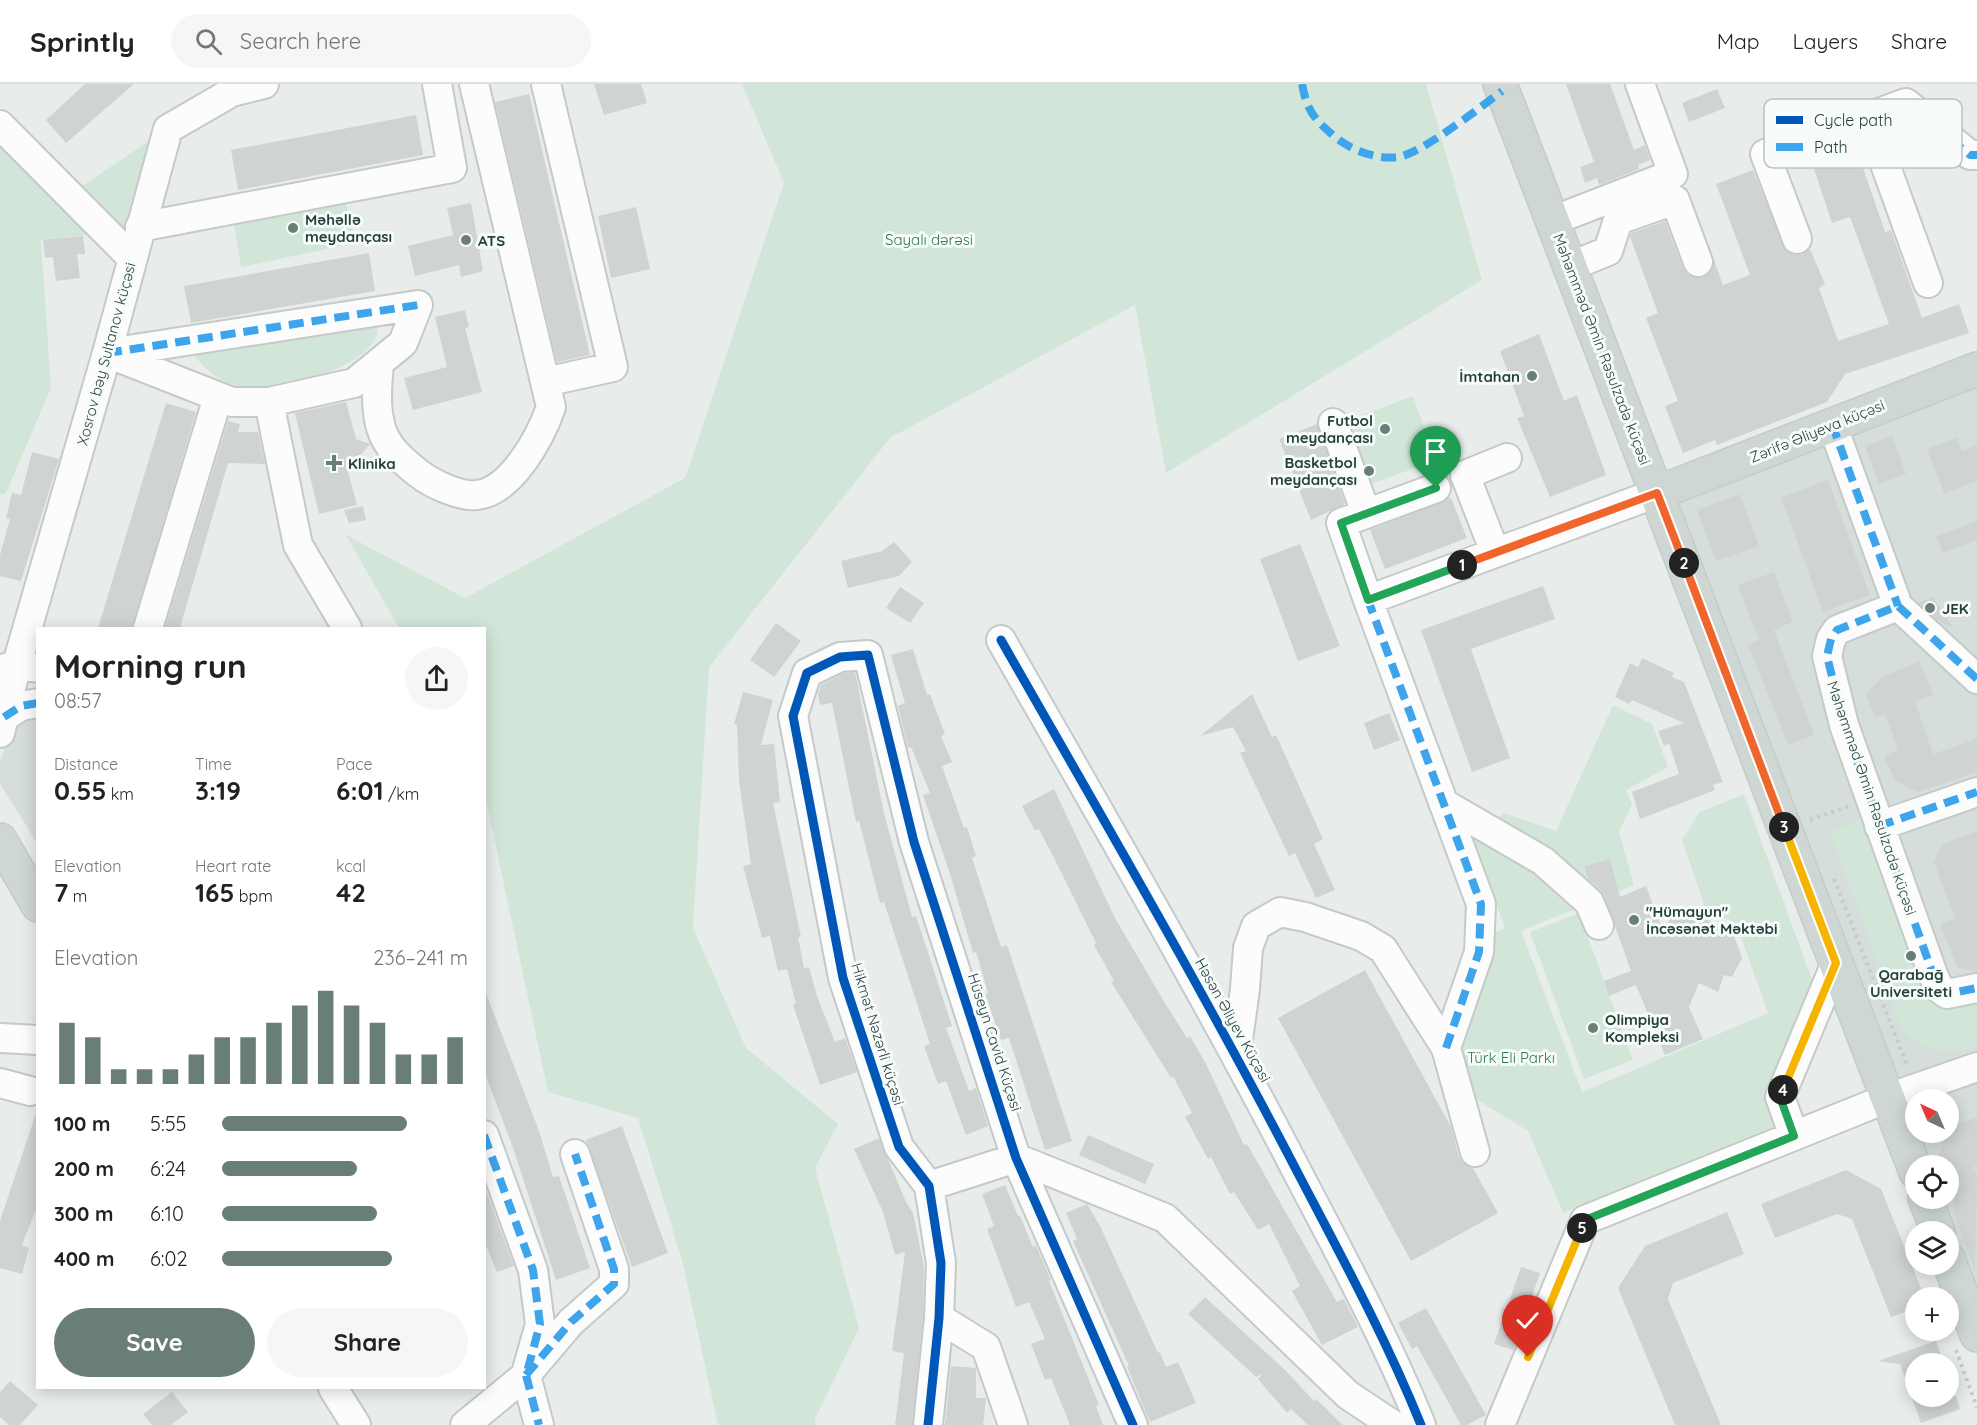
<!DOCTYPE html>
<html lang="en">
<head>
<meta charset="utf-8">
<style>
  :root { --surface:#fff; --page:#f6f6f6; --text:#222; --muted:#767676; --line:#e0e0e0; --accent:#697e78 }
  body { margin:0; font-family:Quicksand,sans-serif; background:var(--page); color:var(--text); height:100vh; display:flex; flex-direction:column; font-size:22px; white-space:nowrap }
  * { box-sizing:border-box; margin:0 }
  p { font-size:20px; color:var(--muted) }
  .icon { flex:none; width:33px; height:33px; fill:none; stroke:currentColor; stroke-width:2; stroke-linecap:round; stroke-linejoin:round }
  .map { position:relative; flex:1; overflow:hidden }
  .sheet { position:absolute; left:36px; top:543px; width:450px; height:762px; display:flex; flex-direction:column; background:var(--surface); border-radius:0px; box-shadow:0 3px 15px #0003 }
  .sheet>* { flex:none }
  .needle { width:39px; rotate:316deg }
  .controls { position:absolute; left:1905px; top:1005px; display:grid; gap:12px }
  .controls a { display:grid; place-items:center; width:54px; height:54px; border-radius:50%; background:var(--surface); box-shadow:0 3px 15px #0003; font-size:30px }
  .pin { position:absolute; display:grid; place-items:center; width:51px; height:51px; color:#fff; margin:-62px -26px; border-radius:50% 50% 50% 0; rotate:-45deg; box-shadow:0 0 6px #0007 }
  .pin .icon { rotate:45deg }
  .km { position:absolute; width:30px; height:30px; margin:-15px; border-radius:50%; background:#222; color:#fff; font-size:16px; line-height:30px; text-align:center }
  .round { display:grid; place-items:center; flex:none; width:63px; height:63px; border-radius:32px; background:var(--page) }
  .head { display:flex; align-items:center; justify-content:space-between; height:102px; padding:0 18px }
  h1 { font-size:33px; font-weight:700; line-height:45px }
  .figures { display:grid; grid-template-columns:repeat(3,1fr); gap:9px; height:102px; padding:6px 18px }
  .figures div { display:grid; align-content:center }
  .figures b { font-size:26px; font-weight:700 }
  .figures small { font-size:16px; font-weight:400 }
  .figures p { font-size:16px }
  .chart { height:168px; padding:12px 18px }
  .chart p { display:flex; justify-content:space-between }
  .chart svg { width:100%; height:108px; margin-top:6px; stroke:var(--accent); stroke-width:6 }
  .action { display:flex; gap:12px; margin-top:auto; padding:12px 18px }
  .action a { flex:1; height:69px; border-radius:36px; background:var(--accent); color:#fff; font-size:24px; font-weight:700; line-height:69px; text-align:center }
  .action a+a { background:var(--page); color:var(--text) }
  ul { padding:0 18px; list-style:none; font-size:20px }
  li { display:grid; grid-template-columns:96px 72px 1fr; align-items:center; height:45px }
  li i { height:15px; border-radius:8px; background:var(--accent) }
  header { display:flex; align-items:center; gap:36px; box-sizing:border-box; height:84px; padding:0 30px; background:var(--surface); border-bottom:2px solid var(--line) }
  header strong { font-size:28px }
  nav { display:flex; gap:33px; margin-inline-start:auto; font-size:21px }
  .search { width:420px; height:54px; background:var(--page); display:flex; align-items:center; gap:15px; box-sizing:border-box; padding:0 21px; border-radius:33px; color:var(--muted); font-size:22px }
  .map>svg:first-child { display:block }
  .built { fill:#d6dedb; fill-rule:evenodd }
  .green { fill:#d1e6d8 }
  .building { fill:#cfd4d2 }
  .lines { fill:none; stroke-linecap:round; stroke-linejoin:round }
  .minor-casing { stroke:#c5cac8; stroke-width:32 }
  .major-casing { stroke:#c3ccc9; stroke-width:36 }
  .path { stroke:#c3ccca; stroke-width:4; stroke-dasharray:3 4.5; stroke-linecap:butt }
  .minor { stroke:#fcfcfc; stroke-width:28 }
  .major { stroke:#cfd7d5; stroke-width:33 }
  .quiet { stroke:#3ea4ec; stroke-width:8; stroke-dasharray:15 8; stroke-linecap:butt }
  .cycleway-casing { stroke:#f7fbf9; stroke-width:13 }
  .cycleway { stroke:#0057b8; stroke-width:9 }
  .split-1-casing { stroke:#fff; stroke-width:12 }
  .split-2-casing { stroke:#fff; stroke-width:12 }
  .split-3-casing { stroke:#fff; stroke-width:12 }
  .split-4-casing { stroke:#fff; stroke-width:12 }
  .split-5-casing { stroke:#fff; stroke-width:12 }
  .split-6-casing { stroke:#fff; stroke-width:12 }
  .split-1 { stroke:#22a559; stroke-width:8 }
  .split-2 { stroke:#f0652b; stroke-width:8 }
  .split-3 { stroke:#f0652b; stroke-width:8 }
  .split-4 { stroke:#f5b400; stroke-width:8 }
  .split-5 { stroke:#22a559; stroke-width:8 }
  .split-6 { stroke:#f5b400; stroke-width:8 }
  .poi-dot { fill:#697e78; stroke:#f7fbf9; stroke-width:2 }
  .labels { text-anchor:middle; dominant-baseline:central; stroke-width:6; stroke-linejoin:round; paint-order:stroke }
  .poi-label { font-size:15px; font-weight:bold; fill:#24423a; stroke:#f7fbf9; text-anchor:start }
  .park-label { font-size:15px; fill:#2d7a4b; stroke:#f7fbf9 }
  .street-label { font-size:15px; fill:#24423a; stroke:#f7fbf9 }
  .key { fill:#f7fbf9; stroke:#b8c4c0; stroke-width:1.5 }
  .key-label { font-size:16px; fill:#24423a }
</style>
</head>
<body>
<header>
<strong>Sprintly</strong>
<div class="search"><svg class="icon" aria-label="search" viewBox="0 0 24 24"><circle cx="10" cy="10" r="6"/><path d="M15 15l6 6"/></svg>Search here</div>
<nav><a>Map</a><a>Layers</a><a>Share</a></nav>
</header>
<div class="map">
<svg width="1977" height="1341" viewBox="0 0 1977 1341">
  <rect width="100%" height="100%" fill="#e8edeb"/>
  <path class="built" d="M1977 300V1220L1937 1115 1948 1114V1082L1925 1081 1674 419ZM1916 1016H1948V1048H1916Z
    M37 621V759L0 700V677L16 636Z"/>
  <path class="green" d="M742 0H1426L1482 196 1166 389 1135 221 890 354 709 583 693 844 746 964 838 1040 815 1084 859 1244 815 1335V1341H718L682 1176 638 1034 548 1008 485 711 484 544H399L346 451 465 514 685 394 784 99Z
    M0 39 65 114 156 52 139 120 124 147 41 156 51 304 6 409 0 411Z
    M343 107 355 159 241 183 232 129Z
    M378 237C377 242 378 251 375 255 360 285 281 308 250 304 223 301 204 287 190 265Z
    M1413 312 1427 352 1413 357 1422 381 1367 402 1343 338Z
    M1613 621 1652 640 1668 683 1626 706 1632 721 1619 748 1634 801 1521 847 1582 1008 1768 929 1736 839 1706 826 1682 756 1700 728 1744 710 1818 912 1781 1039 1563 1129 1528 1047 1456 1003 1459 939 1487 852 1505 844 1498 825 1477 795 1468 749 1477 747 1504 729 1556 747Z
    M1864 735 1945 923H1957L1977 917V962C1951 973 1917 967 1901 943L1830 747Z
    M1579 829 1633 976 1584 995 1530 848Z"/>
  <path class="building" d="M85 0H134L66 59 46 36Z
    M594 0H641L647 19 604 31Z
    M1566 0H1610L1634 66 1645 61 1650 76 1638 81 1639 85 1599 101 1597 94 1585 99 1580 83 1594 78Z
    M1717 5 1725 24 1689 38 1682 19Z
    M529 10 590 271 557 278 495 18Z
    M416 31 423 71 238 106 231 66Z
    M1857 66 1885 148 1891 146 1922 234 1959 220 1969 249 1845 290 1827 318 1717 361 1715 356 1683 369 1665 322 1678 317 1646 234 1658 229 1630 153 1631 149 1665 137 1683 184 1688 191 1696 194 1704 193 1711 188 1714 176 1723 201 1750 191 1716 100 1753 86 1786 167 1794 171H1802L1810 165 1825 200 1819 204 1838 257 1889 240 1850 133 1832 139 1813 82Z
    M471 119 483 187 461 193 459 181 415 192 408 162 453 151 447 124Z
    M636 123 650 185 611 194 598 132Z
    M83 152 85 170H77L80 194 56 197 53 173 45 174 43 156Z
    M369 169 375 207 191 239 184 202Z
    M465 226 469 243 465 244 482 308 413 326 404 294 447 283 435 233Z
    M1539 250 1564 317 1577 311 1606 391 1550 413 1517 334 1524 332 1500 267Z
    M346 318 356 355 370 360 360 372 363 385 348 388 357 421 319 430 295 329Z
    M166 319 196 328 132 544H98Z
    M228 337 240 340 238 348H258L265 380 228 379 180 544H165Z
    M1317 340 1345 420 1311 436 1279 355Z
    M1892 352 1906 390 1879 400 1865 362Z
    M1957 354 1962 367 1977 361V397L1944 409 1927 365Z
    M32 368 59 375 21 497 0 492V471L10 435 6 434 12 409 21 411Z
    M1828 396 1870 511 1823 528 1781 413Z
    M1740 410 1759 462 1716 477 1697 426Z
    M1451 414 1467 454 1385 485 1370 446Z
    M363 422 366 436 349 439 344 426Z
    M1977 437V456L1943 469 1936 452Z
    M894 458 912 478 899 492 848 504 841 477 882 467Z
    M1300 460 1340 562 1298 577 1260 475Z
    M1774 488 1793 538 1774 546 1814 651 1788 661 1748 561 1759 556 1738 501Z
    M1543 502 1555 535 1471 565 1510 674 1472 688 1421 546Z
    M900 503 924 519 910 539 886 524Z
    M1933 513 1953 544 1937 536 1918 518Z
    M776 539 801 557 774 593 750 576Z
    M913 565 927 611 930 610 945 650 941 652 952 678 942 682 964 744 967 743 976 772 972 774 1001 863 1007 861 1072 1057 1045 1066 1009 954 1001 956 985 910 988 909 976 868 973 869 950 790 923 711 930 709 911 663 908 664 907 661 898 622 905 619 891 571Z
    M1642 574 1674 589 1672 593 1684 598 1723 698 1713 701 1715 706 1640 735 1632 708 1679 690 1669 659 1664 662 1658 647 1684 639 1632 616 1629 620 1615 613 1630 579 1638 583Z
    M1919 577 1933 611 1915 618 1933 670 1977 655V688L1918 708 1895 697 1884 672 1898 666 1885 630 1875 634 1866 610 1882 593Z
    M855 588 884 729 912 833 916 832 952 942 946 944 969 1007 976 1004 988 1042 966 1051 946 997 938 1000 924 962 930 960 884 818 880 819 859 737 856 738 832 619 820 621 818 610 821 601 844 589Z
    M743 608 773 616 761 661 774 660 780 718 773 719 801 853H798L804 884 809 883 817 912 835 958 845 954 857 988 820 1001 793 921 796 920 787 885 778 887 770 852 762 854 743 782 751 780 739 697 737 641 734 640Z
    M1252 610 1272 653 1276 651 1323 755 1314 760 1335 806 1316 814 1295 769 1289 772 1240 669 1246 667 1233 643 1200 652Z
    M1389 629 1400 656 1374 666 1364 639Z
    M1054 705 1115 834 1165 919 1187 954 1190 952 1206 980 1244 1061 1247 1060 1337 1218 1344 1215 1358 1243 1322 1261 1292 1207 1300 1202 1269 1140 1258 1146 1234 1108 1230 1110 1211 1073 1208 1075 1185 1033 1192 1029 1173 992 1171 994 1111 898 1114 897 1094 861 1096 859 1058 782 1039 745 1035 747 1022 722Z
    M1977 747V888L1957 883 1940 840 1955 835 1934 778 1942 760Z
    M1610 775 1620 813 1646 802 1664 850 1674 822 1732 846 1742 874 1732 893 1724 891 1718 908 1699 899 1689 923 1703 955 1665 971 1636 901 1609 912 1604 897 1631 887 1604 811 1597 801 1588 795 1585 782Z
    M1365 886 1451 1043 1459 1073 1464 1080 1473 1084 1498 1129 1411 1177 1278 934Z
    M486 909 539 1047 553 1093 559 1092 590 1184 556 1196 512 1061 484 987Z
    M35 1032H38V1120L22 1161 29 1164 22 1190 0 1184V1137Z
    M1977 1033V1078L1974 1084 1977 1091 1975 1188 1954 1129V1112L1948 1114V1082H1935L1949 1044Z
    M622 1042 668 1169 632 1183 586 1056Z
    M1088 1051 1154 1080 1145 1100 1079 1071Z
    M879 1054 906 1118 913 1129 924 1183 923 1233 912 1341H895L904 1269 892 1267 905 1168 895 1171 883 1128 854 1065Z
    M1846 1086 1881 1105 1925 1214H1916V1224L1891 1233 1852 1135 1837 1130 1775 1154 1761 1120Z
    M484 1101 514 1182 497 1188 484 1157Z
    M1005 1101 1018 1132H1020L1033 1163 1036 1162 1051 1196 1049 1197 1099 1321 1096 1322 1103 1341H1070L1051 1294 1045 1296 1031 1260 1045 1255 1029 1218 1016 1223 987 1145 994 1142 982 1110Z
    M1087 1120 1101 1144 1158 1269 1160 1268 1166 1283 1178 1278 1196 1319 1150 1338 1127 1283 1129 1282 1073 1157 1077 1155 1066 1129Z
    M1727 1128 1744 1170 1673 1199 1668 1215 1721 1341H1675L1618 1204 1645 1162Z
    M1521 1183 1540 1189 1513 1266 1494 1260Z
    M1205 1213 1284 1285 1314 1317 1316 1315 1343 1341H1308L1291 1325 1287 1329 1258 1295 1263 1290 1256 1293 1188 1230Z
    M1426 1224 1486 1331 1467 1341H1461L1417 1262 1412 1265 1398 1239Z
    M1936 1257 1944 1280H1916V1312H1956L1960 1325 1921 1339 1900 1280 1878 1277Z
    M951 1282 976 1284V1314H986L983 1341H945Z
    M10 1297 38 1321 20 1341H9L0 1333V1308Z
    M172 1308 188 1328 171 1341H152L143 1330Z"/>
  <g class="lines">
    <g class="minor-casing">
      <path id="minor" d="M1868 33 1928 199
        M0 41 132 174
        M1552 137 1673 90 1640 0
        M140 143 452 84 437 0
        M1797 155 1765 70 1906 19 1970 71H1977
        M1569 183 1608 167 1618 136 1675 116 1698 178
        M107 269 232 318H269L354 299 403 259 418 221
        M109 269 418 221
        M379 280C377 301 375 323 381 344 387 364 403 377 418 389 432 400 460 413 477 411 512 407 541 352 551 323L474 0
        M545 298 613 283 546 0
        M269 318 298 461 347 544
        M1333 339 1366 429
        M1832 340 1898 522
        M1495 468 1465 391 1507 374
        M1368 516 1341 439 1436 404
        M148 544 218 313
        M1001 556C1103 735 1207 913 1302 1097 1344 1177 1387 1257 1421 1341
        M0 586 17 580 107 269 168 45 232 8 264 0
        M1977 595 1898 522 1837 546 1831 555 1827 572 1844 641 1934 893 1940 905 1947 910 1977 904
        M4 633 21 622 38 619
        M0 649 17 580 38 584
        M1443 719 1543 777 1589 818 1599 841
        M1879 742 1977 708
        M0 954 38 956
        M1446 964 1479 868 1481 820 1368 516 1657 409
        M1236 970 1245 905 1248 864 1256 842 1280 828 1305 833 1361 852 1383 865 1446 964 1475 1068
        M0 999 30 1007
        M484 1051 533 1186 540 1240 527 1286
        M1794 1052 1780 1013 1836 879
        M929 1102 1016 1074 1165 1134 1348 1311 1393 1341
        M939 1234 986 1263 1013 1341
        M526 1291 539 1341
        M333 1304 356 1341
        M465 1341 526 1291 571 1238 614 1200V1185L575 1070
        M928 1341 939 1234 941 1179 929 1102 899 1063 843 894 793 632 807 589 840 573 868 571 914 758 1016 1074 1133 1341
        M1500 1341 1585 1136 1888 1014 1977 983"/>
    </g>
    <g class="major-casing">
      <path id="major" d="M1500 0 1916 1088
        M1657 409 1977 285
        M0 756 38 821
        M1925 1114 1938 1148
        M1948 1175 1977 1251"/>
    </g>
    <path class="path" d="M1810 736 1849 722
      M1834 795 1908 984
      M1956 1266 1977 1324"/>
    <use href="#minor" class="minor"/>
    <use href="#major" class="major"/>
    <path class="quiet" d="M1302 0C1307 27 1314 35 1334 52 1350 66 1377 76 1398 73 1421 70 1482 22 1502 7
      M1765 70 1906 19 1970 71H1977
      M107 269 418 221
      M1832 340 1898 522
      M1977 595 1898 522 1837 546 1831 555 1827 572 1844 641 1934 893 1940 905 1947 910 1977 904
      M4 633 21 622 38 619
      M1879 742 1977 708
      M1446 964 1479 868 1481 820 1368 516 1657 409
      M484 1051 533 1186 540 1240 527 1288
      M526 1291 571 1238 614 1200V1185L575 1070
      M526 1291 539 1341"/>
    <g class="cycleway-casing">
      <path id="cycleway" d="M1001 556C1103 735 1207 913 1302 1097 1344 1177 1387 1257 1421 1341
        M928 1341 939 1234 941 1179 929 1102 899 1063 843 894 793 632 807 589 840 573 868 571 914 758 1016 1074 1133 1341"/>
    </g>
    <use href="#cycleway" class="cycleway"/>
  </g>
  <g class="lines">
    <g class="split-1-casing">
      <path id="split-1" d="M1436 404 1341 439 1368 516 1462 481"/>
    </g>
    <g class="split-2-casing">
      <path id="split-2" d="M1462 481 1657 409 1684 479"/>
    </g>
    <g class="split-3-casing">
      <path id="split-3" d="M1684 479 1784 743"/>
    </g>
    <g class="split-4-casing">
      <path id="split-4" d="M1783 1006 1836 879 1784 743"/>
    </g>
    <g class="split-5-casing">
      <path id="split-5" d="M1582 1144 1585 1136 1794 1052 1780 1013 1783 1006"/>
    </g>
    <g class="split-6-casing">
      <path id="split-6" d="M1528 1273 1582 1144"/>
    </g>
    <use href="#split-1" class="split-1"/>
    <use href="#split-2" class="split-2"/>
    <use href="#split-3" class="split-3"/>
    <use href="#split-4" class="split-4"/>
    <use href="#split-5" class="split-5"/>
    <use href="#split-6" class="split-6"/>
  </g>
  <g class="poi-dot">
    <circle cx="293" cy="144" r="6"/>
    <circle cx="466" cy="156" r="6"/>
    <circle cx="1532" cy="292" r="6"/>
    <circle cx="1385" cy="345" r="6"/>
    <path d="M331 370h6v6h6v6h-6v6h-6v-6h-6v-6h6z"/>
    <circle cx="1369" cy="387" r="6"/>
    <circle cx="1930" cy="524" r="6"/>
    <circle cx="1634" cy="836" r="6"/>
    <circle cx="1911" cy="872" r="6"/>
    <circle cx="1593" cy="944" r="6"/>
  </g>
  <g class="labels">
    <g class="poi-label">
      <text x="305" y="135">Məhəllə<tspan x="305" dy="17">meydançası</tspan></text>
      <text x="478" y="156">ATS</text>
      <text x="1520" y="292" text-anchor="end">İmtahan</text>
      <text x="1373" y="336" text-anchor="end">Futbol<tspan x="1373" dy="17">meydançası</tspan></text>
      <text x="1357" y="378" text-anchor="end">Basketbol<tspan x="1357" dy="17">meydançası</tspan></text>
      <text x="348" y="379">Klinika</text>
      <text x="1942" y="524">JEK</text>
      <text x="1646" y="827">"Hümayun"<tspan x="1646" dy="17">İncəsənət Məktəbi</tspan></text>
      <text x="1911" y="890" text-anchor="middle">Qarabağ<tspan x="1911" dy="17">Universiteti</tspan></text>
      <text x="1605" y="935">Olimpiya<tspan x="1605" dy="17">Kompleksi</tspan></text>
    </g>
    <g class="park-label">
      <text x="929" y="155">Sayalı dərəsi</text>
      <text x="1511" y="973">Türk Eli Parkı</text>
    </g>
    <g class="street-label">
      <text transform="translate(1602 265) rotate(69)">Məhəmməd Əmin Rəsulzadə küçəsi</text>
      <text transform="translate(106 270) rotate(-75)">Xosrov bəy Sultanov küçəsi</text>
      <text transform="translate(1817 347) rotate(-22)">Zərifə Əliyeva küçəsi</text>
      <text transform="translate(1872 714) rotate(71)">Məhəmməd Əmin Rəsulzadə küçəsi</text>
      <text transform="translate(1233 936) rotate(61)">Həsən Əliyev Küçəsi</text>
      <text transform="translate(878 950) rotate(73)">Hikmət Nəzərli küçəsi</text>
      <text transform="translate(995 958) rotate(72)">Hüseyn Cavid Küçəsi</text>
    </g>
  </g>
  <rect x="1764" y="15" width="198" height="69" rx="9" class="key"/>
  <rect x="1776" y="32" width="27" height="8" fill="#0057b8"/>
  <rect x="1776" y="59" width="27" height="8" fill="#3ea4ec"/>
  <g class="key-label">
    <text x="1814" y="42">Cycle path</text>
    <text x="1814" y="69">Path</text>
  </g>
</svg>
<div class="controls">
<a><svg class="needle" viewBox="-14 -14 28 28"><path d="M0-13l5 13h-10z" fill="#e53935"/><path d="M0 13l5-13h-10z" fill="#767676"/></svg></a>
<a><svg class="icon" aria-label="locate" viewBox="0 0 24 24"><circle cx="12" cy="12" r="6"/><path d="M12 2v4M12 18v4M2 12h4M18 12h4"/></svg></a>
<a><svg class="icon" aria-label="layers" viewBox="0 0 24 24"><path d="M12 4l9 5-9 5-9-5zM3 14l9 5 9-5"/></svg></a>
<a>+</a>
<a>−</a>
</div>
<div class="pin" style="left:1436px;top:404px;background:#1e9e55"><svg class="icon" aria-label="arrive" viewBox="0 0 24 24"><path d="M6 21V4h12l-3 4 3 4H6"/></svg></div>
<div class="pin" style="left:1528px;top:1273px;background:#d93025"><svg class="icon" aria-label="check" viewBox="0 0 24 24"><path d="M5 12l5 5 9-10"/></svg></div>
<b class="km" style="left:1462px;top:481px">1</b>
<b class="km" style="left:1684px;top:479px">2</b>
<b class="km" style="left:1784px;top:743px">3</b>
<b class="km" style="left:1783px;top:1006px">4</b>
<b class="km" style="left:1582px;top:1144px">5</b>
<section class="sheet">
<div class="head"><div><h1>Morning run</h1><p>08:57</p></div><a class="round"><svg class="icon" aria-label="share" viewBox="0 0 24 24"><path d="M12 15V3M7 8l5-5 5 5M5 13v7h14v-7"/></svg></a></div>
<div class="figures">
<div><p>Distance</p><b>0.55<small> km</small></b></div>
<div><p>Time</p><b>3:19</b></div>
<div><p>Pace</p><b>6:01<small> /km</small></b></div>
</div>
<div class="figures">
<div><p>Elevation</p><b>7<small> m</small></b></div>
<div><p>Heart rate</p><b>165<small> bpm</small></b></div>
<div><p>kcal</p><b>42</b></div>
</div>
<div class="chart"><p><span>Elevation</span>236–241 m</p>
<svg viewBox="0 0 160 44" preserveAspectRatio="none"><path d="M5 44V19M15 44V25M25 44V38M35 44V38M45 44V38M55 44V32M65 44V25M75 44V25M85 44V19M95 44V12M105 44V6M115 44V12M125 44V19M135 44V32M145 44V32M155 44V25"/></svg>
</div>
<ul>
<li><b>100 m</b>5:55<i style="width:75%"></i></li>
<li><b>200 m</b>6:24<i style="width:55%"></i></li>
<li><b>300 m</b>6:10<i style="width:63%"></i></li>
<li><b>400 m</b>6:02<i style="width:69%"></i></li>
</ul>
<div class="action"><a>Save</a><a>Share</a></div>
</section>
</div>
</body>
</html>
